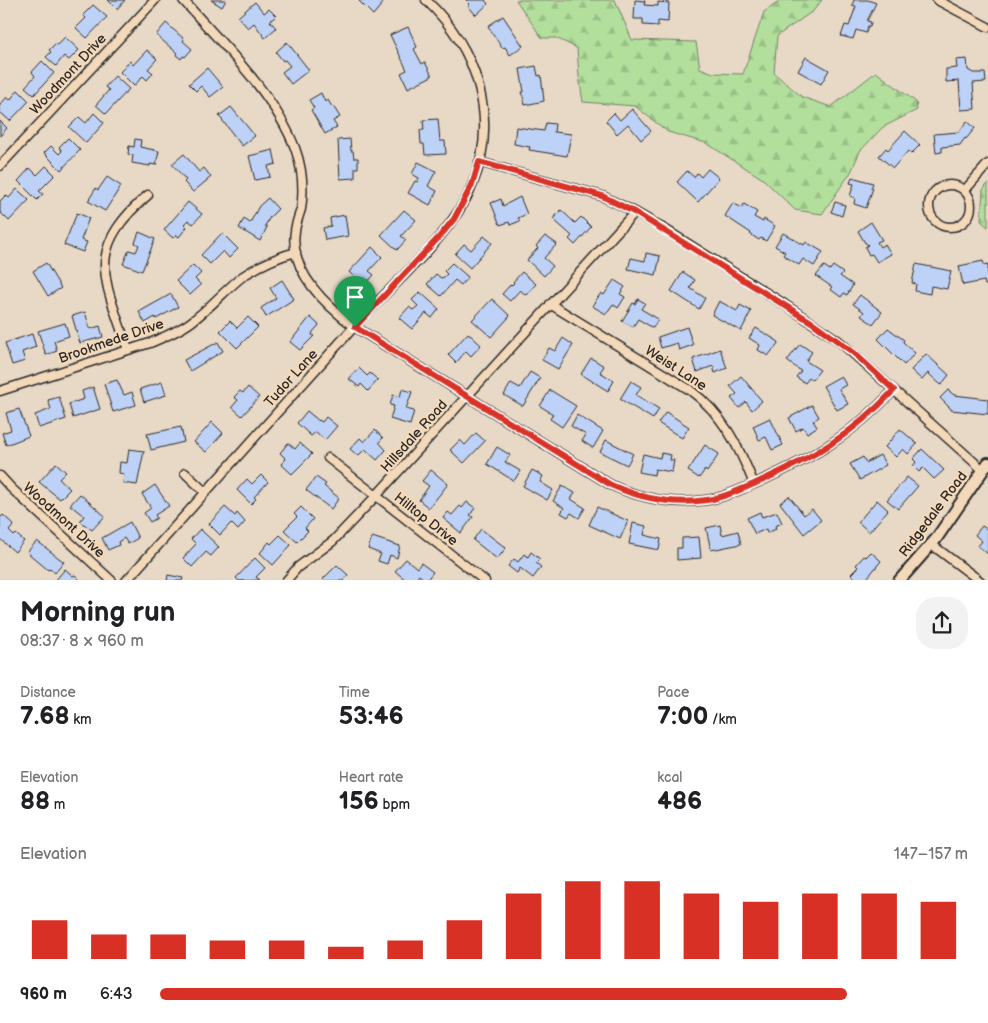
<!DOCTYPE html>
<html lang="en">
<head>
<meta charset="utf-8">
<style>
  :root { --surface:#fff; --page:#f2f2f2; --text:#202124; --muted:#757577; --accent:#d93025 }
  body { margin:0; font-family:"Balsamiq Sans",sans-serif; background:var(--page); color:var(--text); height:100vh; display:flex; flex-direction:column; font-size:19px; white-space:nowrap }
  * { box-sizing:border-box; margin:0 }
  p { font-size:16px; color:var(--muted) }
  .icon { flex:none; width:28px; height:28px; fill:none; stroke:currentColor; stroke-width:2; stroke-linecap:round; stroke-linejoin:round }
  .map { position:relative; height:580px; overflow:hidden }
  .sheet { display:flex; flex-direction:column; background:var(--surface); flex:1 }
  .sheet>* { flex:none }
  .pin { position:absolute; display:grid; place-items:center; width:42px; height:42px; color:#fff; margin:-51px -21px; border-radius:50% 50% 50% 0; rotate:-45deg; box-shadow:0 0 5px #0007 }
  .pin .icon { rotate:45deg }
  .round { display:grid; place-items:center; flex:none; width:52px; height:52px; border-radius:20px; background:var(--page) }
  .headline { display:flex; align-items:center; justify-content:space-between; height:85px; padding:0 20px }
  h1 { font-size:28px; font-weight:800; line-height:38px }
  .figures { display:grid; grid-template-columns:repeat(3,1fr); gap:8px; height:85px; padding:5px 20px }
  .figures div { display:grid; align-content:center }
  .figures b { font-size:25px; font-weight:800 }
  .figures small { font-size:14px; font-weight:400 }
  .figures p { font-size:14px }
  .chart { height:140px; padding:10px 20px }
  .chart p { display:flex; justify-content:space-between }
  .chart svg { width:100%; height:90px; margin-top:5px; stroke:var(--accent); stroke-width:6 }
  ul { padding:0 20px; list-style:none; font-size:16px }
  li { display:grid; grid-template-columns:80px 60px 1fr; align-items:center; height:38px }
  li i { height:12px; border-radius:6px; background:var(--accent) }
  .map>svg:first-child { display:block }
  .forest { fill:url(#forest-firs); stroke:#6f8564 }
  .building { fill:#bed2f7; stroke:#2b2b2b }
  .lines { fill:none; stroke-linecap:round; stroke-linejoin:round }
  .street-casing { stroke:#2b2b2b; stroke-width:11 }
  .secondary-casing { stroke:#2b2b2b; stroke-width:14 }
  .street { stroke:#f3d9ba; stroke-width:8 }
  .secondary { stroke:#f3d9ba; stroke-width:10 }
  .route-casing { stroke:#fff; stroke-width:10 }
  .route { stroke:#d93025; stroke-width:6 }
  .labels { text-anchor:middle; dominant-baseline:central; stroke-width:5; stroke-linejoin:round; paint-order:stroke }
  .street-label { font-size:14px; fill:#2b2b2b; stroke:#f3d9ba }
</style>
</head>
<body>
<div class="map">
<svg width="988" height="581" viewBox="0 0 988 581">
  <defs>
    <pattern id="forest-firs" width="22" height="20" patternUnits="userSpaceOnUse" patternTransform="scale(1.25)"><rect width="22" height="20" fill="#b3df9d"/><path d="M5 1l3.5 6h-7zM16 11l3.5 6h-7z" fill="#9ac087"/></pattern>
  </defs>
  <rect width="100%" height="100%" fill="#e8d8c6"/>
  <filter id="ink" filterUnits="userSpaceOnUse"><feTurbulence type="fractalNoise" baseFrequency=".02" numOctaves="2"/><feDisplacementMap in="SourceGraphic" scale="10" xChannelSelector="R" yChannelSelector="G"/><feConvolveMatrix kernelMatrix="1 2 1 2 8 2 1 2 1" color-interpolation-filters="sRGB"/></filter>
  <g filter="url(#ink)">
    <path class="forest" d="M516 0H615L632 40 696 42 700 68 713 73 743 74 764 12 782 0H822L813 11 777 36 774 73 802 97 831 107 876 72 916 102 917 110 883 127 860 151 851 172 822 214 795 210 763 179 706 143 668 132 635 106 583 102 579 76 577 48 556 38H542Z
      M988 183V227L981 221 983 190Z"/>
    <path class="building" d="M108 0H125L117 9Z
      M211 0H226L222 7Z
      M360 0H380L383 3 373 15 359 1Z
      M466 0H485L488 4 476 15 468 6 470 4Z
      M635 0 645 1 644 5 658 6V2L669 3 668 22 658 21V26L643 25V19H634Z
      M854 0H868L876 3 867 21 871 22 870 26H868L866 33 856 30 853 39 841 36 845 25 849 26 856 6 852 5Z
      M255 2 264 13 269 9 276 16 270 21 276 28 265 38 254 23 248 28 238 17Z
      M93 5 107 17 87 38 76 28 86 18 83 15Z
      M503 16 523 46 510 55 505 47 502 48 488 26Z
      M166 23 184 39 183 41 192 49 185 57 183 56 181 59 176 55 177 53 156 35Z
      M408 27 417 47 414 49 422 64 425 62 432 76 408 88 401 73 407 70 390 35Z
      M65 37 79 50 69 60 64 56 56 66 46 57 51 52 49 50 55 44 57 45Z
      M287 42 309 70 291 84 282 72 290 66 285 60 283 61 276 52Z
      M147 50 157 59 148 69 153 73 147 80 143 76 134 86 120 72 130 61 133 65Z
      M806 57 829 70 821 84 798 71Z
      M967 59 968 70 973 73H985L986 82 973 83 975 109 961 110 959 81 946 82V69L957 68 956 60Z
      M42 61 54 73 34 95 25 87 35 76 32 72Z
      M536 66 538 76 541 75 544 101 525 105 522 92H524L520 69Z
      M207 68 223 87 210 97 201 86 196 91 189 84Z
      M115 76 129 89 106 114 96 105 109 90 105 87Z
      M18 90 29 101 10 121 0 112V105L7 97 10 100Z
      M321 93 325 102 328 100 332 107 333 106 340 117 333 121 337 127 325 134 311 110 314 108 309 100Z
      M231 107 255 136 242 146 219 116Z
      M632 109 651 131 641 140 628 124 617 134 606 121 614 113 620 120Z
      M94 113 104 123 86 143 69 127 79 117 86 123Z
      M438 119 440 141H445L446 154 425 155 424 144H421L420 130H424L423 120Z
      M0 121 7 128 0 136Z
      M967 121 975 128 966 139 965 138 960 145 942 147V152L936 153 934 134 959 132Z
      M546 123 555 124 554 132 571 134 567 156 529 150 530 147 514 144 516 127 544 131Z
      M905 131 920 145 911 154 908 151 893 168 879 156 886 148 888 150Z
      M68 138 80 150 61 170 44 153 51 146 59 154 62 151 59 147Z
      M135 139 141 140 140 147 159 151 156 165 150 164V166L132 163 133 155 128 154 129 146 134 147Z
      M350 139 351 151H353L354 158H358V168H355V178L340 179 338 140Z
      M273 150 276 164 268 166 270 177 255 180 249 156Z
      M184 154 199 172 204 168 211 177 193 192 184 182 186 180 172 164Z
      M418 162 436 171 428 186 437 191 430 205 408 193 415 181 417 182 419 178 412 174Z
      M46 166 55 175 39 191 43 194 37 200 18 181 30 168 37 175Z
      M708 169 719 178 698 202 677 182 687 171 694 177 697 173 701 177Z
      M107 177 121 186 105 211 88 201 96 188 98 190Z
      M852 177 873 183 871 188H873L866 208 854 204 855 198 850 196 854 184 850 183Z
      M17 189 29 200 9 221 0 212V201L6 195 9 198Z
      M520 197 527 214 518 218 520 221 510 225 509 222 500 225 491 203 501 199 503 206Z
      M268 198 278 209 270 217 265 226 267 227 260 241 239 228 244 219 250 223 259 206Z
      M188 202 202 214 193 224 188 220 184 224 187 227 179 237 176 235 173 238 164 230Z
      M835 202 845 205 842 216 831 212Z
      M733 203 742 208 744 204 757 212 754 217 763 222 764 219 775 226 766 241 761 238 759 240 750 234 751 233 725 216Z
      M404 210 416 220 401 236 406 240 397 250 381 235Z
      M561 210 575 223 581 217 591 227 575 245 569 239 572 236 553 219Z
      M77 213 89 218 81 240 87 242 83 252 64 245Z
      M345 215 348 236 325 240 323 228 331 226 330 218Z
      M871 222 882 240 877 242 880 247 885 244 891 254 877 262 872 254 869 255 865 247 868 245 866 243H865L858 231Z
      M139 232 155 239 142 271 123 264 129 250 136 252 139 245 135 243Z
      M222 233 238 249 229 258 223 251 210 264 201 255Z
      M783 233 804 245 806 242 823 252 814 266 803 259 799 265 783 255 785 252 775 246Z
      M484 236 492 243 470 268 455 254 464 244 471 250Z
      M545 236 557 244 544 258 553 266 544 276 527 260 538 248 536 246Z
      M372 247 382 257 369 271 374 275 364 286 349 272Z
      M646 253 660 256 656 275 628 269 631 258 645 261Z
      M983 261 984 265 988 264V285H985L984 281 963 285 959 266Z
      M46 263 61 288 48 296 33 271Z
      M452 263 468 277 461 285 455 280 441 296 427 284 436 274 441 278 444 277 447 274 444 271Z
      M916 264 951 271 947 289 931 286 930 294 915 291 916 284 912 283Z
      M193 265 201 273 195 279 201 285 190 295 176 281Z
      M824 266 830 270 833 266 843 273 840 276 853 285 847 295 844 293 841 297 830 289 832 287 816 276Z
      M522 272 536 284 526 295 520 290 510 301 502 294 511 284 512 285 514 283 513 282Z
      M683 272 695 280 690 288 705 298 699 309 671 291Z
      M282 280 294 299 266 317 261 308 276 298 270 288Z
      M614 280 625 287 620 294 625 297 618 308 613 304 606 314 592 306 601 293 604 295Z
      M420 292 439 309 432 318 426 313 412 329 399 318 409 307 413 310 418 306 412 300Z
      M171 294 178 307 156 319 155 317 145 323 139 312Z
      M860 295 882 312 873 324 861 316 864 312 853 304Z
      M492 299 510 316 491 337 472 320Z
      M638 299 645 303 641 309 658 319 653 328 638 319 633 327 622 321 633 303 635 304Z
      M719 301 737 311 740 305 751 311 741 331 712 315Z
      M85 312 90 329 100 326 103 337 80 343 72 316Z
      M248 317 258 327 237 348 220 331 230 321 237 328Z
      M310 317 319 325 313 332 312 335 314 336 300 350 290 342Z
      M65 323 69 336 54 341 57 351 46 355 38 331Z
      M687 327 693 345 679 350 677 343 661 348 658 337Z
      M756 328 779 342 768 356 758 350 760 345 749 338Z
      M888 328 904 340 903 342 915 353 904 365 878 339Z
      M468 333 481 345 471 356 466 351 456 363 448 355Z
      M32 334 36 347 22 352 25 361 12 365 5 343Z
      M563 338 573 345 558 369 542 360 549 348 555 351Z
      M218 342 223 351 190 371 184 360Z
      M800 344 812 352 806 361 820 370 812 380 809 378 805 383 796 377 801 371 787 361Z
      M720 349 727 368 715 373 713 366 697 372 693 359Z
      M926 354 949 375 941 385 928 373 922 380 911 370Z
      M591 358 604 366 600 372 614 381 608 391 581 374Z
      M359 368 367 376 370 373 378 380 368 391 361 384 359 387 349 379Z
      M530 372 540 378 523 406 504 395 511 383 520 388Z
      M741 376 762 401 752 410 746 402 739 408 731 398 737 394 730 386Z
      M841 376 846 385 839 389 848 404 837 410 823 386Z
      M117 380 124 395 132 392 136 405 113 412 104 384Z
      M631 381 641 387 636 395 659 409 653 419 620 399Z
      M162 382 166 395 144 402 140 389Z
      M93 387 100 409 73 418 69 404 84 399 82 391Z
      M248 387 259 397 242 416 232 407 238 400 234 397 240 391 243 393Z
      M402 389 412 392 406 409 414 411 410 425 390 419 394 406 390 405 393 395 400 397Z
      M550 390 576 406 562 427 550 419 553 414 540 406Z
      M948 390 954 395 988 399V414L951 410V409L940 398Z
      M59 397 66 419 39 428 35 415 51 409 48 400Z
      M812 405 819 417 813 421 817 427 807 433 803 427 796 431 789 418Z
      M19 409 29 436 6 445 2 433 11 430 6 413Z
      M307 411 319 421V420L322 422 326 417 337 426 325 440 316 432 311 436 297 423Z
      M666 412 689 427 682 438 658 423Z
      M577 415 603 431 593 448 582 441 586 435 571 426Z
      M770 418 783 445 772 450 766 437 759 440 753 426Z
      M212 422 223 433 206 452 194 442Z
      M181 427 184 442 151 450 147 434Z
      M900 429 917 444 908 454 903 449 896 457 885 447Z
      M375 430 383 438 379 442 386 450 377 460 365 449 358 456 350 449 360 438 364 442Z
      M476 433 485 441 464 463 450 450 460 440 465 445Z
      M606 440 633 454 627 465 600 452Z
      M288 443 295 449 300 443 312 454 292 474 281 464 286 459 280 453Z
      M705 445 719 454 707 472 705 470 699 478 688 471Z
      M497 447 510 455 505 462 520 471 514 481 487 464Z
      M129 449 144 451 137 485 123 483 124 474 119 473 120 462 127 463Z
      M922 449 944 470 934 479 923 468 919 472 913 466 916 462 913 459Z
      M661 453 671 455 670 460H674L672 472 655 469 654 475 639 472 643 454 660 458Z
      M880 455 886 465 860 480 850 464 863 457 866 463Z
      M56 463 66 472 59 479 70 489 60 499 39 482Z
      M431 470 448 484 429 508 419 500 429 486 422 481Z
      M532 470 543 476 540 482 553 490 547 500 523 486Z
      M261 475 268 482 254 497 256 499 251 504 237 490 247 479 252 484Z
      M316 477 326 484 324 486 339 498 331 509 306 490Z
      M907 477 918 486 898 509 887 500Z
      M155 485 169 506 155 515 157 518 150 522 144 513 151 508 142 494Z
      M562 486 575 493 571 499 585 508 579 518 571 513 568 517 561 513 564 508 553 501Z
      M80 494 105 516 92 530 80 521 84 516 70 505Z
      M789 496 804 515 812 509 821 520 804 534 780 503Z
      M877 500 888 510 869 532 858 522Z
      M467 502 475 508 470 515 473 517 461 533 443 518 448 512 452 515 460 506 462 508Z
      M225 507 235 516 237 513 245 522 238 530 231 523 220 535 209 524Z
      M301 507 313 519 305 528 308 531 297 542 284 530 297 517 294 514Z
      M597 507 628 521 620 539 589 525Z
      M760 512 762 517 777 512 782 523 775 526 776 529 767 533 766 529 755 534 747 518Z
      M3 515 14 525 9 531 14 536 16 534 24 541 15 552 0 539V518Z
      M130 522 138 538 128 544 124 538 118 542 119 545 108 550 102 538Z
      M633 523 646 526 644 535 661 539 659 550 629 544Z
      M720 525 722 535 738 531 741 544 711 550 706 528Z
      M982 526 988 530V554L978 546 982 541 975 535Z
      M200 529 219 547 211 556 206 552 192 567 183 558 196 544 191 539Z
      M481 529 506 548 497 559 473 540Z
      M280 535 291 545 273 565 260 553 269 542 271 544Z
      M372 537 400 546 397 558 390 555 387 564 378 561 381 554 368 549Z
      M699 537 701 558 677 560V548H682V538Z
      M37 541 64 562 55 573 50 568 48 570 27 552Z
      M531 552 540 559 536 563 541 567 533 578 520 568 517 573 508 566 514 559 518 562 524 554 528 557Z
      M871 552 881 561 868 577 864 581H858L851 574 858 567 856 565 864 556 866 557Z
      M255 558 265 568 256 577 260 580 239 581 236 578Z
      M406 559 417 568 421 563 433 572 426 581 419 575 415 581H407L395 571Z
      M337 565 348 575 343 581H325L323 579Z
      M65 569 73 576 75 575 79 579 78 581H55Z
      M168 575 183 578 182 581H167Z"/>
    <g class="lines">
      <g class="street-casing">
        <path id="street" d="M183 0C222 44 274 93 295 148 302 167 304 189 301 209 299 216 296 223 295 231 289 271 325 305 355 327L611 485C642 499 673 505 707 500 724 498 739 490 754 484 812 458 850 437 894 390
          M937 0 988 27
          M479 162 602 196 635 212 666 230 784 304 839 341 983 470
          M0 166 155 0
          M929 206a21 21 0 1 1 42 0a21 21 0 1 1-42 0Z
          M965 190 988 164
          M550 304 690 390C723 414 739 447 754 484
          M128 350C105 279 83 251 148 195
          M0 391 150 343C164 337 179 331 191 322 210 308 225 290 243 276 260 265 277 257 296 252
          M328 458 485 581
          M185 473 205 492
          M0 476 11 488 112 581
          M931 544 980 581
          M126 581C204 493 283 406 361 319 398 279 451 236 472 186 500 119 477 48 426 0
          M286 581 298 567 333 541 376 496 635 212"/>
      </g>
      <g class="secondary-casing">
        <path id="secondary" d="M899 581 936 539 988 463"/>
      </g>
      <use href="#street" class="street"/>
      <use href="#secondary" class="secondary"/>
    </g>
  </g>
  <g class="lines" filter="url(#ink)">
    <g class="route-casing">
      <path id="route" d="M479 162 602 196 634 212 813 323 854 353 894 390C850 437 812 458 754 484 739 490 724 498 707 500 673 505 642 499 611 485L355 327 440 236 454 219 472 185Z"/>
    </g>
    <use href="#route" class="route"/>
  </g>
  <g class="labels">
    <g class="street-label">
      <text transform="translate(68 74) rotate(-47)">Woodmont Drive</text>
      <text transform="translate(111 341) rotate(-19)">Brookmede Drive</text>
      <text transform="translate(676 368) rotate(33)">Weist Lane</text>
      <text transform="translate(291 378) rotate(-48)">Tudor Lane</text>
      <text transform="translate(414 436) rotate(-48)">Hillsdale Road</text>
      <text transform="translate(933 514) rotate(-53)">Ridgedale Road</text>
      <text transform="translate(426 519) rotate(38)">Hilltop Drive</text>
      <text transform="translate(64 520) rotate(42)">Woodmont Drive</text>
    </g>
  </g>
</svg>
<div class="pin" style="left:355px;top:327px;background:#1e9e55"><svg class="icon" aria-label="arrive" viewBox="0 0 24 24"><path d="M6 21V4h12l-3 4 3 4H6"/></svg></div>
</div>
<section class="sheet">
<div class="headline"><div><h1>Morning run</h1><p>08:37 · 8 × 960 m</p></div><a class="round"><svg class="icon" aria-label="share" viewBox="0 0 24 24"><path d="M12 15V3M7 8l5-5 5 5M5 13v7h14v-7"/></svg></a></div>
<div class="figures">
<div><p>Distance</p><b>7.68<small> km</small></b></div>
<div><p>Time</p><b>53:46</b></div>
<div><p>Pace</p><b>7:00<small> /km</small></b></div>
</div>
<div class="figures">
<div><p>Elevation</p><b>88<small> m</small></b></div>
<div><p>Heart rate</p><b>156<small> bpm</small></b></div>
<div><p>kcal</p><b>486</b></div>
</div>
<div class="chart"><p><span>Elevation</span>147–157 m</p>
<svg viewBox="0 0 160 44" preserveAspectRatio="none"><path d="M5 44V25M15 44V32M25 44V32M35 44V35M45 44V35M55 44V38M65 44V35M75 44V25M85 44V12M95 44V6M105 44V6M115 44V12M125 44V16M135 44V12M145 44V12M155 44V16"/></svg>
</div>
<ul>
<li><b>960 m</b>6:43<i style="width:85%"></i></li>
</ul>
</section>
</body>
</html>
